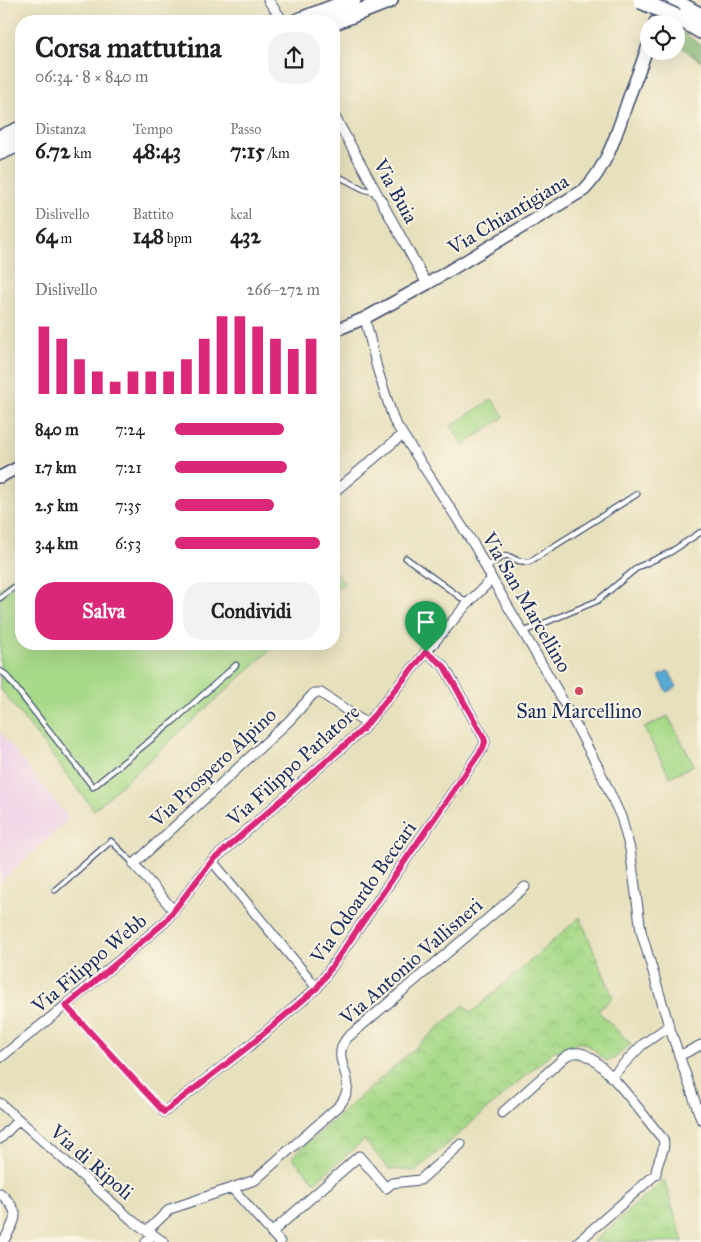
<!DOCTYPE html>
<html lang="it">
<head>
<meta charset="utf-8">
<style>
  :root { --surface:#fff; --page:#f2f2f2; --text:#202124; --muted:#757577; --accent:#db2777 }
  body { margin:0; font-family:"IM FELL Great Primer",serif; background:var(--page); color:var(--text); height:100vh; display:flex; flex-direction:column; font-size:19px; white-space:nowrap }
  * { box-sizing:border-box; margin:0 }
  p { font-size:16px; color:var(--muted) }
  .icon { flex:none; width:28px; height:28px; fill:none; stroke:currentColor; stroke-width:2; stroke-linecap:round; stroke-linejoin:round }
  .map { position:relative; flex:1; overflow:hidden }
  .side { position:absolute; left:15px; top:15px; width:325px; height:635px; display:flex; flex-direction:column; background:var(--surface); border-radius:20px; box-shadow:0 5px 20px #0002 }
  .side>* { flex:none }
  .fabs { position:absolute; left:640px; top:15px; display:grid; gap:10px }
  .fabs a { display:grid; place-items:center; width:45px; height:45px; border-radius:50%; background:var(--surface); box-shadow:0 5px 20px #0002; font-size:25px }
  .pin { position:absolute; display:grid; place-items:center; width:42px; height:42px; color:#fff; margin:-51px -21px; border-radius:50% 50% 50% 0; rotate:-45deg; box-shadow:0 0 5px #0007 }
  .pin .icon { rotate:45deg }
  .round { display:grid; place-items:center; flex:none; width:52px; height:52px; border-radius:20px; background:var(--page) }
  .overview { display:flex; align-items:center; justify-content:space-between; height:85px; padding:0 20px }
  h1 { font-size:28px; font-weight:800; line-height:38px }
  .metrics { display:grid; grid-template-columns:repeat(3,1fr); gap:8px; height:85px; padding:5px 20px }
  .metrics div { display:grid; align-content:center }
  .metrics b { font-size:21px; font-weight:800 }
  .metrics small { font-size:14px; font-weight:400 }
  .metrics p { font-size:14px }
  .chart { height:140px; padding:10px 20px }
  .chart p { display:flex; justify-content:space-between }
  .chart svg { width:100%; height:90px; margin-top:5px; stroke:var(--accent); stroke-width:6 }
  .action { display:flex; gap:10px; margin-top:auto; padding:10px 20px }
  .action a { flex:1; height:58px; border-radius:20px; background:var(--accent); color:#fff; font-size:20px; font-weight:800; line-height:58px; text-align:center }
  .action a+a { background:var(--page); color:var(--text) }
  ul { padding:0 20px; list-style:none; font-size:16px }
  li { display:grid; grid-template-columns:80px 60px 1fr; align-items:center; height:38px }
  li i { height:12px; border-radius:6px; background:var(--accent) }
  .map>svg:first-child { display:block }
  .built { fill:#eed0e8 }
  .forest { fill:url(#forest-firs); stroke:#507469 }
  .park { fill:url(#park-crowns); stroke:#618473 }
  .garden { fill:#a7d988; stroke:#618473 }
  .water { fill:#56aad2; stroke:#386c98 }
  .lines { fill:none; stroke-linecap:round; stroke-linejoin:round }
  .lane-casing { stroke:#3a4a6c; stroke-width:7 }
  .street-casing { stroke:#3a4a6c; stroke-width:11 }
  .secondary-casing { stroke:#3a4a6c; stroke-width:14 }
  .highway-casing { stroke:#3a4a6c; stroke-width:18 }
  .lane { stroke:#fff; stroke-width:4.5 }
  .street { stroke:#fff; stroke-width:9 }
  .secondary { stroke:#fff; stroke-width:11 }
  .highway { stroke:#fff; stroke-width:15 }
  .highway-bridge-casing { stroke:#3a4a6c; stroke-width:18; stroke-linecap:butt }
  .highway-bridge { stroke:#fff; stroke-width:15 }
  .route-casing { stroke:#fff; stroke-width:10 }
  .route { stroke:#db2777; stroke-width:6 }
  .poi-dot { fill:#d1495b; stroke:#fcf5e5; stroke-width:2 }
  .labels { text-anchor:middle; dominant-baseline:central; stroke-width:4; stroke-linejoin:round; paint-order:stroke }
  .street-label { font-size:20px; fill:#1b2f5e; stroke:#fcf5e5 }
  .poi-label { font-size:20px; fill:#1b2f5e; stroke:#fcf5e5 }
</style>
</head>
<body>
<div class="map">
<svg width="701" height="1242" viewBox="0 0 701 1242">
  <defs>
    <pattern id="forest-firs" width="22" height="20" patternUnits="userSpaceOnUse" patternTransform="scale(1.25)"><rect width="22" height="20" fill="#85b974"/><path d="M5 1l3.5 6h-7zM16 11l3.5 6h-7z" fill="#6c9762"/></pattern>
    <pattern id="park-crowns" width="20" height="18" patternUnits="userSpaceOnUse" patternTransform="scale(1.25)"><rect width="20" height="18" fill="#a7d988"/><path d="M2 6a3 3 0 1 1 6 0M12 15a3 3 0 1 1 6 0" fill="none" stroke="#8fbb78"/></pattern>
  </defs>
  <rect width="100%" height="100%" fill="#fcf5e5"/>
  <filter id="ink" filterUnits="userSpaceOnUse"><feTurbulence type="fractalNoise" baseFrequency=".02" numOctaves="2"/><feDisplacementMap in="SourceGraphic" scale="10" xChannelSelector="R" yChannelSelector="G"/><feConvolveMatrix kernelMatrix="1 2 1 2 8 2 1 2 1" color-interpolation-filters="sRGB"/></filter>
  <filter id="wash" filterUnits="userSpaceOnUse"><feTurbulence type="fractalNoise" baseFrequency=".0096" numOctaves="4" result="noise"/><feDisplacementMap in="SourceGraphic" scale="20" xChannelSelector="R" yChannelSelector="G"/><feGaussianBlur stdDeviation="1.12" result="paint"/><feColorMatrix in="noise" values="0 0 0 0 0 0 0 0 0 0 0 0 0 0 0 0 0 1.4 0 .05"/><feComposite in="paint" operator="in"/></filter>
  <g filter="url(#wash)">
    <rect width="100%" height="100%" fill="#e7e0bd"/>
    <path class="built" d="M0 732 69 819 0 882Z"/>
    <path class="forest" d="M676 28 701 45V62L676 43Z"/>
    <path class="park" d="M580 917 613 997 598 1011 631 1044 614 1059 606 1061C598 1054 586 1038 574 1044 570 1045 566 1049 564 1052L555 1050 416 1171 389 1169 364 1140 315 1182 292 1157 464 1005 471 1013Z
      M664 1180 683 1242H593Z"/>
    <path class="garden" d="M492 399 504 417 463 445 451 426Z
      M334 570 344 583 334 592Z
      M21 572V644H277L94 810 0 688V588Z
      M668 716 694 765 670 777 644 728Z"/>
    <path class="water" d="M669 671 677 687 667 692 659 676Z"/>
  </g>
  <g filter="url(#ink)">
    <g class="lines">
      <g class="lane-casing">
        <path id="lane" d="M334 174 363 189 376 193
          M406 558 468 603
          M486 567 506 555 519 561 529 562 637 494
          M0 598 21 582
          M523 632 597 601 638 567 669 553 701 532
          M0 671 5 674 93 787 175 720 236 665
          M55 890 111 841 134 864
          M65 1006 164 1112"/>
      </g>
      <g class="street-casing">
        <path id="street" d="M268 0 281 18
          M334 115 427 284
          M365 318 377 368 394 421 476 548 492 579 557 690 597 765 621 817 630 849 641 931 669 1026 701 1119
          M334 492 402 435
          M212 861 317 988
          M174 911 134 864 289 721 314 693H321L367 724
          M679 1056 701 1045
          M0 1058 65 1006 165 922 212 861 362 730 426 652 468 603 492 579
          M611 1077 642 1045 669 1026
          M0 1103 134 1222 164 1242
          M164 1112 248 1047 317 988 483 748 485 742 484 738 444 666 426 652
          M502 1113 566 1056C571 1053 578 1052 584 1054 607 1064 645 1118 663 1139 667 1150 656 1160 656 1174L578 1242
          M0 1139 18 1120
          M232 1188 280 1242
          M0 1193C23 1214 16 1218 3 1242
          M147 1231 170 1209 255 1180 339 1106C363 1077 327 1063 347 1038L525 887
          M271 1233 359 1156 386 1188 392 1183 420 1180 461 1144
          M146 1242 153 1234"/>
      </g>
      <g class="secondary-casing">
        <path id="secondary" d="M655 24V22
          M334 331 365 318 427 284 584 190C608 166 618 129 629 97 636 79 643 61 649 43
          M0 477 21 466"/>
      </g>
      <g class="highway-casing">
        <path id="highway" d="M672 0 701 16
          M677 17 701 31
          M298 21 353 0
          M334 22 390 0
          M0 138 21 129
          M0 152 21 143"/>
      </g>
      <use href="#lane" class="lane"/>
      <use href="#street" class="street"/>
      <use href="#secondary" class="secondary"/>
      <use href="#highway" class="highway"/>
      <g class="highway-bridge-casing">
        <path id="highway-bridge" d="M641 1 677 17"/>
      </g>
      <use href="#highway-bridge" class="highway-bridge"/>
    </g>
  </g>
  <g class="lines" filter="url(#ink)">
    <g class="route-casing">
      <path id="route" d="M426 652 444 666 484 738 485 742 483 748 317 988 248 1047 164 1112 66 1006 165 922 212 861 362 730Z"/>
    </g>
    <use href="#route" class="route"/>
  </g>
  <circle class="poi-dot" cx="579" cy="691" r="5"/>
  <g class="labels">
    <g class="street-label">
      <text transform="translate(396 191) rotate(61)">Via Buia</text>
      <text transform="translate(508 214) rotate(-31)">Via Chiantigiana</text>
      <text transform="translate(527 602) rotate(60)">Via San Marcellino</text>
      <text transform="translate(293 765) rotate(-42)">Via Filippo Parlatore</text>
      <text transform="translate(213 767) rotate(-43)">Via Prospero Alpino</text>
      <text transform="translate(363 892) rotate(-55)">Via Odoardo Beccari</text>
      <text transform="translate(411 961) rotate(-41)">Via Antonio Vallisneri</text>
      <text transform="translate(89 963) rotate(-40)">Via Filippo Webb</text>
      <text transform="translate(92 1162) rotate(41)">Via di Ripoli</text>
    </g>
    <g class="poi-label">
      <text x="579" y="711">San Marcellino</text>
    </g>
  </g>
</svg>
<div class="fabs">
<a><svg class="icon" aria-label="locate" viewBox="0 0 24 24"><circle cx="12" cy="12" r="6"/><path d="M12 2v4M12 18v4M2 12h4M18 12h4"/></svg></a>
</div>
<div class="pin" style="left:426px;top:652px;background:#1e9e55"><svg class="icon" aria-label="arrive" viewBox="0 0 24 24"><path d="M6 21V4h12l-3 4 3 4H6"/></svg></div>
<section class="side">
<div class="overview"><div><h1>Corsa mattutina</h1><p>06:34 · 8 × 840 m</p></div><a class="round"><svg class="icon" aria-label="share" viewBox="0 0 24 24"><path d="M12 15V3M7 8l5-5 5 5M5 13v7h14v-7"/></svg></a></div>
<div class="metrics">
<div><p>Distanza</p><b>6.72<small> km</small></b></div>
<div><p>Tempo</p><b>48:43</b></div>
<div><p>Passo</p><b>7:15<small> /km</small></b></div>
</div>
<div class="metrics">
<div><p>Dislivello</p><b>64<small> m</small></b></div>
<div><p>Battito</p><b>148<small> bpm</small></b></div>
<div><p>kcal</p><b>432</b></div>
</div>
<div class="chart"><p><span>Dislivello</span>266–272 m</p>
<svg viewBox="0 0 160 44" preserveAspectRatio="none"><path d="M5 44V11M15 44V17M25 44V27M35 44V33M45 44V38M55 44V33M65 44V33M75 44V33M85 44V27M95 44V17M105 44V6M115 44V6M125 44V11M135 44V17M145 44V22M155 44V17"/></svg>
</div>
<ul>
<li><b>840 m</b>7:24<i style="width:75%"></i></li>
<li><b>1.7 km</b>7:21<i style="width:77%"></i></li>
<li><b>2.5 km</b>7:35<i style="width:68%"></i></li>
<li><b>3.4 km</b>6:53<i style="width:100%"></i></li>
</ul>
<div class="action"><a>Salva</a><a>Condividi</a></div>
</section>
</div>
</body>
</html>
